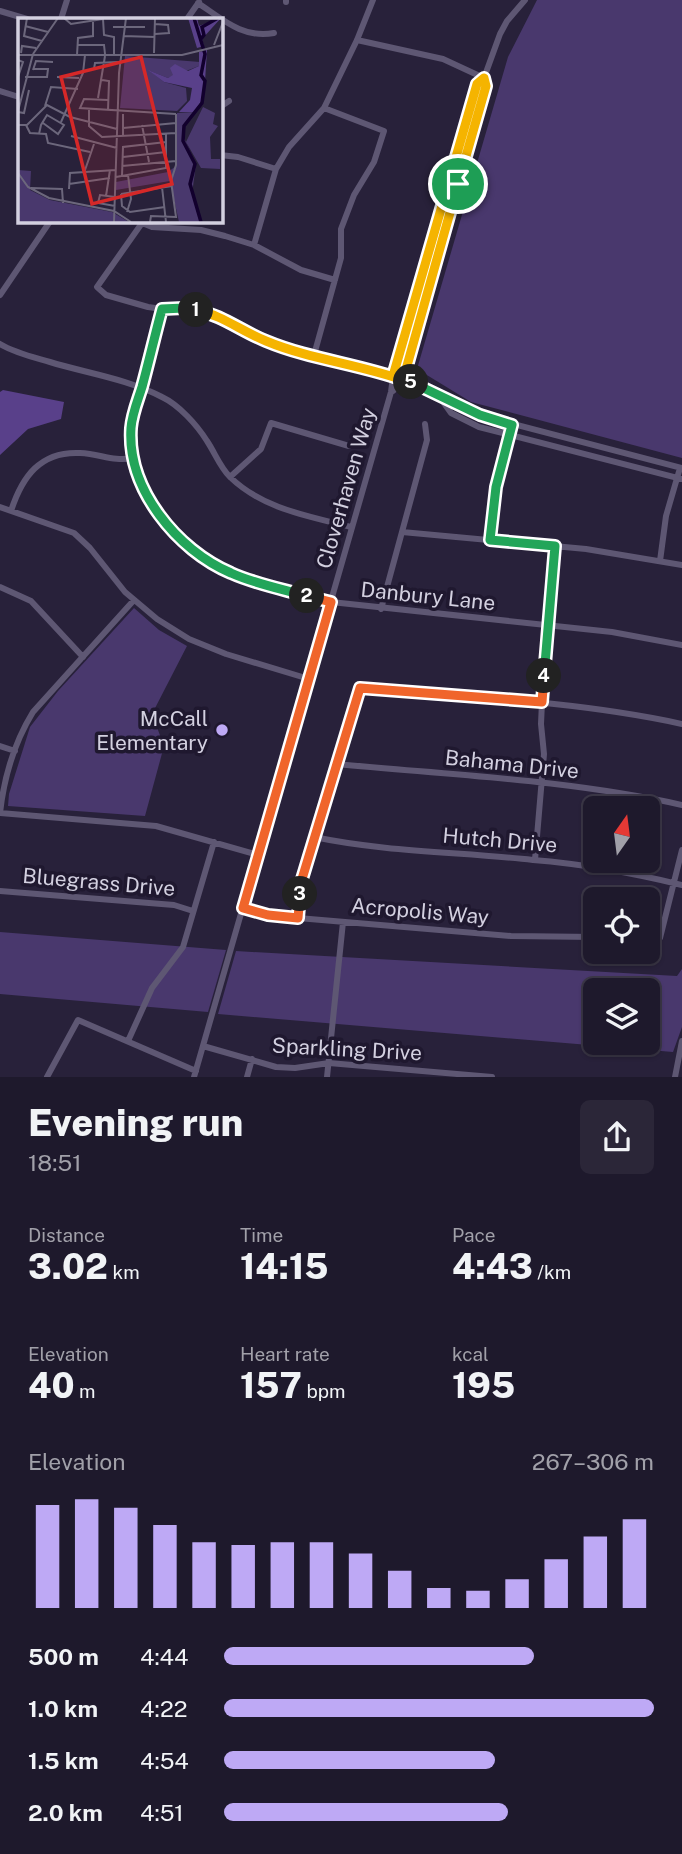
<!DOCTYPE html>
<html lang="en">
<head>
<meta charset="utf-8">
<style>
  :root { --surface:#1e192c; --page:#2b2638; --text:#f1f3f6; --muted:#a1a0a9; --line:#3c3848; --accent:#bea9f5 }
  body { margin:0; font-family:"Public Sans",sans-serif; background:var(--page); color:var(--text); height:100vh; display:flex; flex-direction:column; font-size:26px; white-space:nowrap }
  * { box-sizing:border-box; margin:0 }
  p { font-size:23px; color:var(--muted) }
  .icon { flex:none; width:38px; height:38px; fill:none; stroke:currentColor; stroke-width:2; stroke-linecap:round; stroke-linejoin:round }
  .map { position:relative; height:1077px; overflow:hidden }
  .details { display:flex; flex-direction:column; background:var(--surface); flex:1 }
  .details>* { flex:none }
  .needle { width:46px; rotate:14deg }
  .fabs { position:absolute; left:583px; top:796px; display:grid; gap:14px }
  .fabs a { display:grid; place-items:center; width:77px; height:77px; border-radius:10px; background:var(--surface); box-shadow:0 2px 5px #0004,0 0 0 2px var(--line); font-size:35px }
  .pin { position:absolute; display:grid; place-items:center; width:60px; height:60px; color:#fff; margin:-30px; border:4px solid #fff; border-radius:50%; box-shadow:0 2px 7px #0007 }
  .km { position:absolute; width:35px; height:35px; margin:-18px; border-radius:50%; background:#222; color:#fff; font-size:19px; line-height:35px; text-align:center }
  .round { display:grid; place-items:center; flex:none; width:74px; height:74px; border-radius:10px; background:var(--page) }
  .head { display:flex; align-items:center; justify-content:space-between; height:119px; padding:0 28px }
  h1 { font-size:38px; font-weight:800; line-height:52px }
  .figures { display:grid; grid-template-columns:repeat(3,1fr); gap:10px; height:119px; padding:7px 28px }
  .figures div { display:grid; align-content:center }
  .figures b { font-size:35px; font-weight:800 }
  .figures small { font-size:19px; font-weight:400 }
  .figures p { font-size:19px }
  .chart { height:196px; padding:14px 28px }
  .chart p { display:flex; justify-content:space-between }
  .chart svg { width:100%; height:126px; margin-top:7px; stroke:var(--accent); stroke-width:6 }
  ul { padding:0 28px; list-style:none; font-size:23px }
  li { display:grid; grid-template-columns:112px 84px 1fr; align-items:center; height:52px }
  li i { height:18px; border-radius:9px; background:var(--accent) }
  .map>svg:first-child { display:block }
  .green { fill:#49386d; fill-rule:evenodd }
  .forest { fill:#59408a }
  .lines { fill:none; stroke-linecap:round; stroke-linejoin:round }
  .minor { stroke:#5e5773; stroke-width:6 }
  .split-1-casing { stroke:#fff; stroke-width:14 }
  .split-2-casing { stroke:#fff; stroke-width:14 }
  .split-3-casing { stroke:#fff; stroke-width:14 }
  .split-4-casing { stroke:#fff; stroke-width:14 }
  .split-5-casing { stroke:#fff; stroke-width:14 }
  .split-6-casing { stroke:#fff; stroke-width:14 }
  .split-1 { stroke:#f5b400; stroke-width:9 }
  .split-2 { stroke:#22a559; stroke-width:9 }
  .split-3 { stroke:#f0652b; stroke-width:9 }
  .split-4 { stroke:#f0652b; stroke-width:9 }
  .split-5 { stroke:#22a559; stroke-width:9 }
  .split-6 { stroke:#f5b400; stroke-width:9 }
  .poi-dot { fill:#bea9f5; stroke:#1f182f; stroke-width:2.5 }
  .labels { text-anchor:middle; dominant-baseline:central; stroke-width:7; stroke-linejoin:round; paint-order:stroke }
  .street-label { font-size:21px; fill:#d3d0e0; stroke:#1f182f }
  .poi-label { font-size:21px; fill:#d3d0e0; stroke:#1f182f; text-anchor:end }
  .inset-river { fill:none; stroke:#12002d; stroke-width:3.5 }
  .inset-road { fill:none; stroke:#6c677c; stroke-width:2 }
  .view { fill:#d62828; fill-opacity:0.15; stroke:#d62828; stroke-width:3.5 }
  .inset-edge { fill:none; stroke:#d3d0e0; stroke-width:3.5 }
</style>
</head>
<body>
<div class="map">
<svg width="682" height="1077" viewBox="0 0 682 1077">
  <rect width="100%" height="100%" fill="#28213a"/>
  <path class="green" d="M537 0H682V458L471 402 417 369 508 57Z
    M134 608 159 630 187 646 152 714 164 746 145 816 8 806 9 794 30 727 58 691Z
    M0 932 226 950 208 1012 0 994Z
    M236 951 677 976 682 969V1027L673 1052 218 1014ZM595 990H648V1043H595Z"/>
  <path class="forest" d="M3 390 64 402 61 419 28 429 0 455V392Z"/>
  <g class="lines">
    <path class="minor" d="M286 2V0
      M198 3C222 19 243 39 274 33
      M0 11 27 19
      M61 19 67 0
      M187 19 199 2
      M357 40 443 59 484 78
      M0 91 19 97
      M220 107 229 101
      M220 155 238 157 276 169
      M254 245 276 169 289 147 324 108 357 40 373 0
      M335 280 301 270 254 245 225 236 201 230 152 227 142 223 97 287 106 295 148 307 162 309 184 308 206 312 227 320 265 341 413 383 479 415 682 468
      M0 295 51 220
      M162 309 133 416 132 447 139 475 149 499 163 521 200 556 241 578 331 602 612 632 682 645
      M0 344C15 353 33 357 50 362 86 373 128 379 162 397 179 405 197 425 207 441 215 453 220 467 230 477 263 509 308 516 351 527
      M314 355 341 258V229L354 195 374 162 384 131 324 108
      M393 391 403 380 486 86 484 78
      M441 399 451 413 479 427 682 479
      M230 477 261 449 271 423 349 446
      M0 507 74 533 90 548 125 592 157 619 189 639 226 654 309 679
      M11 511C22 477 40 451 80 453 102 454 111 462 135 458
      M402 532 586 549 682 565
      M490 539 496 487 512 425
      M660 561 666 516 680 468
      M0 587 31 601 83 657
      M381 609 427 440 425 424
      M0 746 15 751
      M337 764C452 775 569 780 682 805
      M0 813 156 826 258 855
      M0 813C4 777 14 743 33 712L134 600
      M314 837C386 852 460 852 533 860 583 864 633 873 682 885
      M535 860 544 754 541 724 542 702 555 546
      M0 891 174 905 193 911
      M243 908 268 915 298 918 511 936 595 937
      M298 918 302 879 360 689C468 697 576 701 682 724
      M648 938H660L682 850
      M128 1041 152 988 183 947 214 842
      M203 1046 276 1067 295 1068 329 1063 492 1077
      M47 1077 78 1020 196 1071
      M194 1077 391 392 393 377 477 84 484 78 500 34 507 21 525 0
      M247 1077 252 1059
      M327 1077 343 922
      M675 1077 682 1041"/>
  </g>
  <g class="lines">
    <g class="split-1-casing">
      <path id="split-1" d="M196 310C222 315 241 331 266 341 309 359 358 364 403 380L458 184"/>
    </g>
    <g class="split-2-casing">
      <path id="split-2" d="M196 310 184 308 162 309C155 335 149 361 142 387 138 400 132 414 131 428 127 489 177 550 231 573 255 584 282 589 307 596"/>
    </g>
    <g class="split-3-casing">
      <path id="split-3" d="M300 894 298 918 268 915 243 908 331 602 307 596"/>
    </g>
    <g class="split-4-casing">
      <path id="split-4" d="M300 894 302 879 360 688 542 702 544 676"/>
    </g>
    <g class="split-5-casing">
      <path id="split-5" d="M411 382 480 415 512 425 496 487 490 540 555 546 544 676"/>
    </g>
    <g class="split-6-casing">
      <path id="split-6" d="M411 382 393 376 477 84 484 78 486 86 458 184"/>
    </g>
    <use href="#split-1" class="split-1"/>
    <use href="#split-2" class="split-2"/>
    <use href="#split-3" class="split-3"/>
    <use href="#split-4" class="split-4"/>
    <use href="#split-5" class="split-5"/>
    <use href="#split-6" class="split-6"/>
  </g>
  <circle class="poi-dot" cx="222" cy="730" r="7"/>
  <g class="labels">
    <g class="street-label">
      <text transform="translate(346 488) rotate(-74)">Cloverhaven Way</text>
      <text transform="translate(428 596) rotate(6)">Danbury Lane</text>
      <text transform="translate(512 764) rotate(6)">Bahama Drive</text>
      <text transform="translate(500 840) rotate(5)">Hutch Drive</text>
      <text transform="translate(99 882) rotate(5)">Bluegrass Drive</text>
      <text transform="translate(420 911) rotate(5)">Acropolis Way</text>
      <text transform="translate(347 1049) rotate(3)">Sparkling Drive</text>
    </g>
    <g class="poi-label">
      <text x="208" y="718">McCall<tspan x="208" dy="24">Elementary</tspan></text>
    </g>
  </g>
  <g transform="translate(18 18)">
    <rect width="205" height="205" fill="#28213a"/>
    <path d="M107 38 182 44 181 48 150 60 132 53 146 64 168 70 169 83 159 93 102 90ZM185 89 197 95 195 106 200 108 192 119 193 141H202V151L183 150 168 124ZM176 94 166 107 165 118 178 146 174 176 183 204H161L152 163 98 172V164L150 154 158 148 159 95ZM0 152 13 153 12 172 32 182 94 194 111 204H0Z" fill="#49386d"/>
    <path d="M170 0H179L181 8 203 0 184 21 186 28 179 30ZM189 32 186 79 176 94H161L172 82 174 70 146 64 130 52 150 60 155 57 152 50 157 46 170 53 181 48V34Z" fill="#59408a"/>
    <path class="inset-river" d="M176 0 187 36 183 57 187 63 184 85 166 108 165 123 177 146 172 166 183 204M182 22 186 17 184 9 200 0"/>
    <path class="inset-road" d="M9 0 6 18 24 23M46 0 53 6 85 1 86 17 96 19V36M7 8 30 14M95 9H127M137 16 151 15 150 7 137 6M105 18 137 19M60 27H86L87 36M196 27 205 4M3 35 4 28 18 30M136 35 137 0M15 36 40 0M0 37H164L205 27M59 37 60 20 75 18V4M0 42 5 44 0 59M76 51 77 45 100 44M15 52 18 43 35 44M7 59H29L30 51H16M39 59 61 60M84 62 91 63 90 92M80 80 87 38M90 82 66 81 62 90 158 96M27 88 33 69 60 71M71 91V108L84 119 158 115M0 93 15 36M0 94 6 95 11 72M105 96V119M43 104 65 55 67 37M0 107H9L29 87 52 99 99 111M8 107 12 115 28 116 30 125 72 134M124 107 131 144M205 107V167M105 110 158 105M21 116 23 107 29 97 46 107 40 116 25 105M53 118 99 130M105 139 148 134M104 148 158 143M0 155 10 169 31 180 96 193 113 204M66 155 76 126M104 158 105 129 148 124M98 159 148 150V115M51 166 92 160M144 169 148 204M13 170 44 171 45 185M51 171 52 155 98 152M103 176 104 188 112 194 147 189M103 176 154 168M88 178 92 152M97 188 80 185 82 177 97 179M109 194 113 181 110 157M96 204 101 55 108 0M132 204 133 198 158 199 153 163 158 147V96"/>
    <path class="view" d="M123 39 154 166 74 186 43 59Z"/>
    <rect width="205" height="205" class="inset-edge"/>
  </g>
</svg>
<div class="fabs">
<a><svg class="needle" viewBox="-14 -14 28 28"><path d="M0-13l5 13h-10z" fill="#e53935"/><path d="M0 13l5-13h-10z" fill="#a1a0a9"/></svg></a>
<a><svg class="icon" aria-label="locate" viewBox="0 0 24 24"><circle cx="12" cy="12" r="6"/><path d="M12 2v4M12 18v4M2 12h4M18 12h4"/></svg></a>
<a><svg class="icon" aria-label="layers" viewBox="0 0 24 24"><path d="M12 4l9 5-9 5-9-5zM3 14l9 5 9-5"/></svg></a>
</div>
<div class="pin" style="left:458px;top:184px;background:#1e9e55"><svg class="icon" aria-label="arrive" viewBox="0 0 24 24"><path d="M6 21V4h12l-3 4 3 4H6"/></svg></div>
<b class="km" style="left:196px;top:310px">1</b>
<b class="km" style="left:307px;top:596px">2</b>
<b class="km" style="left:300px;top:894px">3</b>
<b class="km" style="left:544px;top:676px">4</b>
<b class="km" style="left:411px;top:382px">5</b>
</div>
<section class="details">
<div class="head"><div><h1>Evening run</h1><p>18:51</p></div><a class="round"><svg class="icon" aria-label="share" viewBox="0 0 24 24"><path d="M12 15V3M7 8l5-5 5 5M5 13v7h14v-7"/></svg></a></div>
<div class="figures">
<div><p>Distance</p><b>3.02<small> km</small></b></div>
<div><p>Time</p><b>14:15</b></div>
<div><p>Pace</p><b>4:43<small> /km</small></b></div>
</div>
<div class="figures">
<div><p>Elevation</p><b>40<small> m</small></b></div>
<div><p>Heart rate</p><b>157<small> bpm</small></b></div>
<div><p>kcal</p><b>195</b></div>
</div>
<div class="chart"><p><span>Elevation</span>267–306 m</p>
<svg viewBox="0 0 160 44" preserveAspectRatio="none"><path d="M5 44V8M15 44V6M25 44V9M35 44V15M45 44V21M55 44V22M65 44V21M75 44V21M85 44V25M95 44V31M105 44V37M115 44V38M125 44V34M135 44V27M145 44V19M155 44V13"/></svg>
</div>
<ul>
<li><b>500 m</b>4:44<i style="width:72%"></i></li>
<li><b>1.0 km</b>4:22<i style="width:100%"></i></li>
<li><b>1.5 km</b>4:54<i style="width:63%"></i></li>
<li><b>2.0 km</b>4:51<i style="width:66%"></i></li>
</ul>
</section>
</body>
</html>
